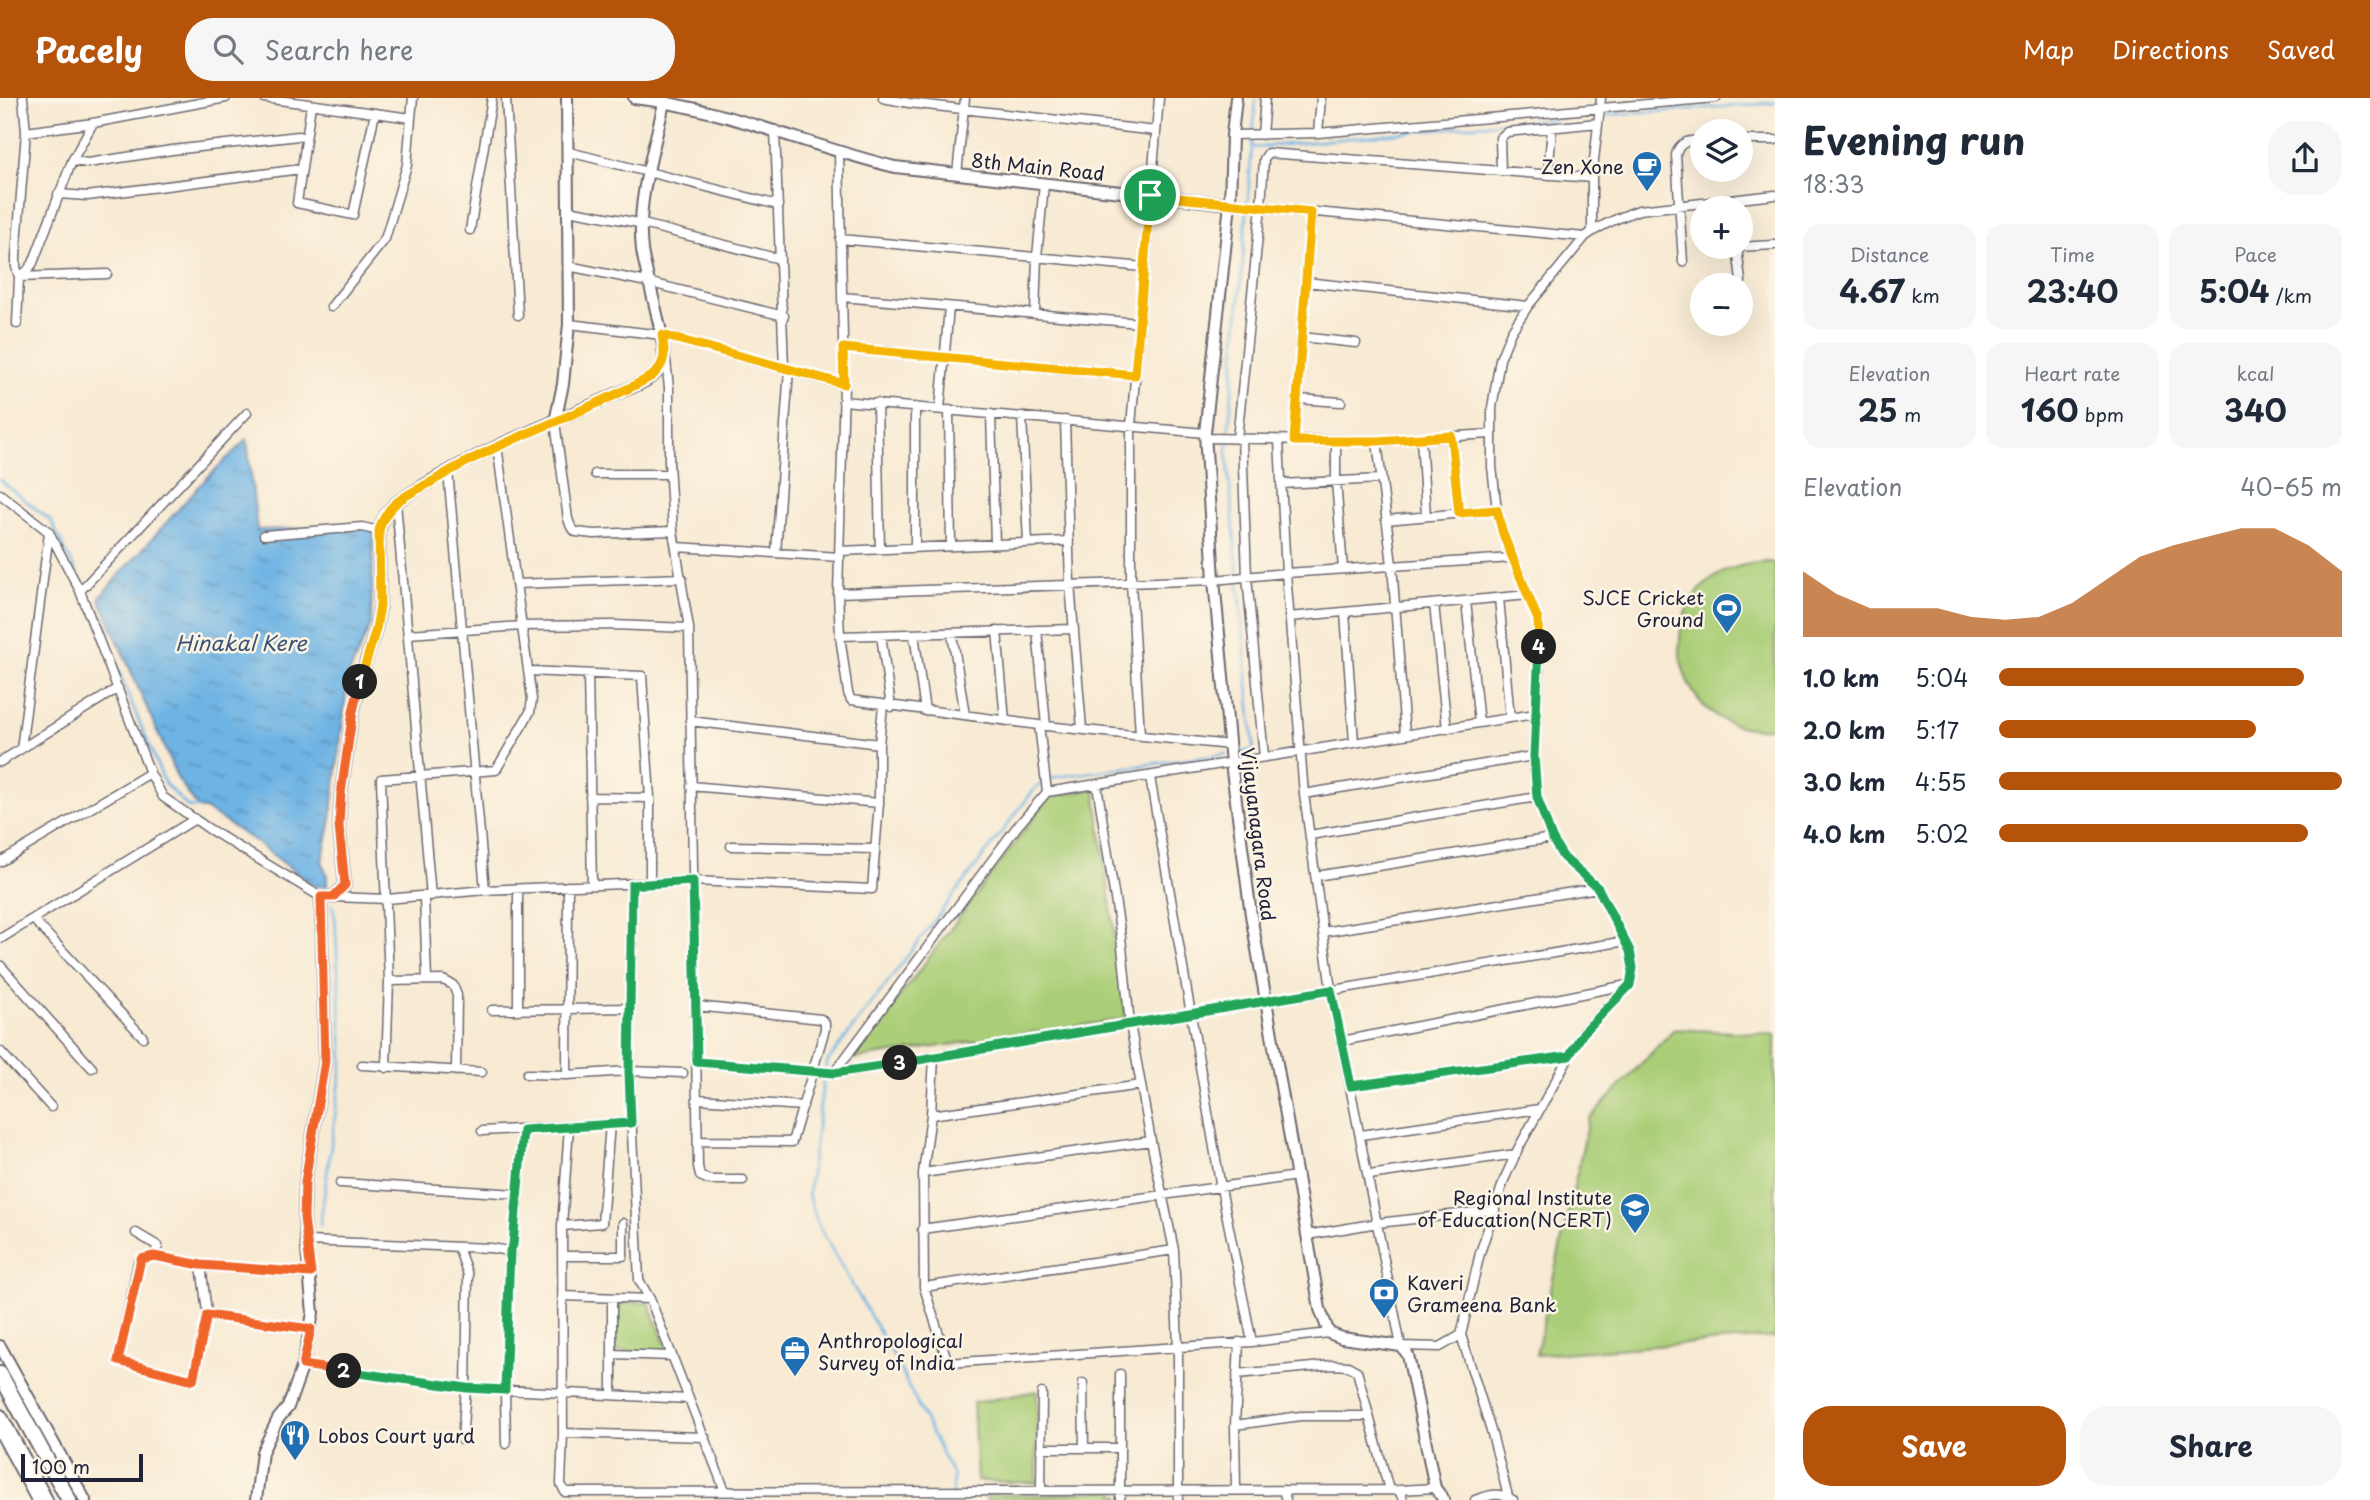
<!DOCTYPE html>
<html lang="en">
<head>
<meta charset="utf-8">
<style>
  :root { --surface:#fff; --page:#f6f6f7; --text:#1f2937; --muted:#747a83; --accent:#b45309 }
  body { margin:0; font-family:"Playpen Sans",sans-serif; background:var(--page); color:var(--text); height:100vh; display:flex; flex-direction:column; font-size:26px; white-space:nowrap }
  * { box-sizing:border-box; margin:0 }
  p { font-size:23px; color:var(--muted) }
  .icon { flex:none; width:38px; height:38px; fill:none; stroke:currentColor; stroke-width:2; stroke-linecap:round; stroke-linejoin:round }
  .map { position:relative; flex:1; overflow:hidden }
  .sheet { display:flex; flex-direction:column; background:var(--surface); width:595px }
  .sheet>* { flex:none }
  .controls { position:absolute; left:1690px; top:21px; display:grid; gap:14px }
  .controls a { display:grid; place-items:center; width:63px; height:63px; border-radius:50%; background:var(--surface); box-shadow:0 7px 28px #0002; font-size:35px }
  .scale { position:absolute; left:21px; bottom:18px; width:122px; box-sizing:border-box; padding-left:7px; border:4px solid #22223b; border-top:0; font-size:19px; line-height:24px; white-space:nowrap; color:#22223b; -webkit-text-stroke:5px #fcf5e5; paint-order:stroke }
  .pin { position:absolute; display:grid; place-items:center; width:60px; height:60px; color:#fff; margin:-30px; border:4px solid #fff; border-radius:50%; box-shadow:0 2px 7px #0007 }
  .km { position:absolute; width:35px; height:35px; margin:-18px; border-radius:50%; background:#222; color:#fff; font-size:19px; line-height:35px; text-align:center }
  .round { display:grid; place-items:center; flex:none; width:74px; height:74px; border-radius:28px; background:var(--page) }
  .overview { display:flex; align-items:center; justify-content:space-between; height:119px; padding:0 28px }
  h1 { font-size:38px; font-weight:700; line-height:52px }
  .figures { display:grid; grid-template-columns:repeat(3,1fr); gap:10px; height:119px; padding:7px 28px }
  .figures div { display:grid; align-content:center; border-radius:18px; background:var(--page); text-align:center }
  .figures b { font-size:30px; font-weight:700 }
  .figures small { font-size:19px; font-weight:400 }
  .figures p { font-size:19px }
  .chart { height:196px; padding:14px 28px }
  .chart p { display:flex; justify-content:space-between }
  .chart svg { width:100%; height:126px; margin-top:7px; fill:var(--accent); opacity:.7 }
  .cta { display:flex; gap:14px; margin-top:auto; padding:14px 28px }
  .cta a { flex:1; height:80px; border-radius:28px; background:var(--accent); color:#fff; font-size:28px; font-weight:700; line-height:80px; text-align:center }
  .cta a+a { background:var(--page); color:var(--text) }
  ul { padding:0 28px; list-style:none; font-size:23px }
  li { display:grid; grid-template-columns:112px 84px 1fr; align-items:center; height:52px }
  li i { height:18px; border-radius:9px; background:var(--accent) }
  header { display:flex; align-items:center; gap:42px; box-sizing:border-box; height:98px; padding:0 35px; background:var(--accent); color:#fff }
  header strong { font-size:33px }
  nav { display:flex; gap:38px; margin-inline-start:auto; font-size:24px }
  .search { width:490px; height:63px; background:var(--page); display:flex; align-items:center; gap:18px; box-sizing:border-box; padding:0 24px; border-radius:28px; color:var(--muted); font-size:26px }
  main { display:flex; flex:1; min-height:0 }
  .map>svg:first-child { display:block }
  .green { fill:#aace77; stroke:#667859; stroke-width:2 }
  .water { fill:url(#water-ripples); stroke:#486a90; stroke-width:2 }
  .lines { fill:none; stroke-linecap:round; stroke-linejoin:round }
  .stream { stroke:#6db3e4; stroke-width:2.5 }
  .street-casing { stroke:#6d6870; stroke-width:11 }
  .secondary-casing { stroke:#6d6870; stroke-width:14 }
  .highway-casing { stroke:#6d6870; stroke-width:18 }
  .street { stroke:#fff; stroke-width:8 }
  .secondary { stroke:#fff; stroke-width:10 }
  .highway { stroke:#fff; stroke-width:14 }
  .split-1-casing { stroke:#fff; stroke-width:14 }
  .split-2-casing { stroke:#fff; stroke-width:14 }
  .split-3-casing { stroke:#fff; stroke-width:14 }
  .split-4-casing { stroke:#fff; stroke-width:14 }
  .split-5-casing { stroke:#fff; stroke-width:14 }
  .split-1 { stroke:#f5b400; stroke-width:9 }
  .split-2 { stroke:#f0652b; stroke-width:9 }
  .split-3 { stroke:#22a559; stroke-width:9 }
  .split-4 { stroke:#22a559; stroke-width:9 }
  .split-5 { stroke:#f5b400; stroke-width:9 }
  .labels { text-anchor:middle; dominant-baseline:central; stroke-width:5; stroke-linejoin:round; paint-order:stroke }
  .street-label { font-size:19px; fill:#22223b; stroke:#fcf5e5 }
  .poi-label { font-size:19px; fill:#22223b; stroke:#fcf5e5; text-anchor:end }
  .water-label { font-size:21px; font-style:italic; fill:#3c5576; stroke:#fcf5e5 }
</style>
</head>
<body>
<header>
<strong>Pacely</strong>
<div class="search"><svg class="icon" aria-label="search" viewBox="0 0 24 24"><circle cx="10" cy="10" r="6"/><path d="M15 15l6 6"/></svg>Search here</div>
<nav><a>Map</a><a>Directions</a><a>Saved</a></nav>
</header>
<main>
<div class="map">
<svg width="1775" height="1402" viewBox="0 0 1775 1402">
  <defs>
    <pattern id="water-ripples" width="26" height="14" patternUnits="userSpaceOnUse" patternTransform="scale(1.75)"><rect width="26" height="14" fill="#6db3e4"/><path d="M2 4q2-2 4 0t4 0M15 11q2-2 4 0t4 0" fill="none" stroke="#5991ba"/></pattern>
  </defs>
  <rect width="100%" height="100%" fill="#fcf5e5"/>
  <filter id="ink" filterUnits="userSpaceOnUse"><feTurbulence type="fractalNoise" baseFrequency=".0143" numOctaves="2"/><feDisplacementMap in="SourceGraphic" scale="14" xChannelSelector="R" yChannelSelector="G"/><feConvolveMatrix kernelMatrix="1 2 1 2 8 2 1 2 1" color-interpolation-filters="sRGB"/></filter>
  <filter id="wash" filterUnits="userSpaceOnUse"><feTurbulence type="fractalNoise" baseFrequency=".00686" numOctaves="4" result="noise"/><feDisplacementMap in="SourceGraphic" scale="28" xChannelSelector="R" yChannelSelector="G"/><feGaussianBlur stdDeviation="1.57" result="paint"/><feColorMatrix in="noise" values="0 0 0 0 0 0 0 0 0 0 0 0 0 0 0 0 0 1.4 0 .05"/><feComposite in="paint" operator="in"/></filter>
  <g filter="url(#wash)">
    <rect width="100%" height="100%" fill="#f8ead3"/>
    <path class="green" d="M1769 464 1775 465V629C1664 648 1635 468 1769 464Z
      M1095 691 1126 921 853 961 1050 698Z
      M1674 931 1775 936V1239L1536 1257 1589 1021Z
      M615 1204 649 1205 669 1255 615 1253Z
      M1037 1293V1385L977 1383 973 1305Z
      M1115 1392V1397H1120V1402H986V1397H1045Z"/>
    <path class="water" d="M247 341 257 432 374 428 371 526 348 578 331 722 322 763 327 778V788H314L256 744 205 711 198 710 178 681 99 500 200 387Z"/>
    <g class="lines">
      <path class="stream" d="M1252 49 1256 0
        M0 382 51 423 82 486
        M85 492 165 686 188 709 198 710
        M1232 655 1254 652 1227 355 1252 50 1497 25 1775 5
        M1049 682 1056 679 1226 656
        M825 971 827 964 1036 689 1043 685
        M824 978 808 1097 819 1129 894 1259 953 1378 952 1402
        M320 1127 343 960 335 819 332 806"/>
    </g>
  </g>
  <g filter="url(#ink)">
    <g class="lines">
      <g class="street-casing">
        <path id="street" d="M264 0 411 20 413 0
          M506 0 518 217
          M883 0 909 5 1156 33
          M311 7 297 105 353 117 375 15
          M775 32 784 270
          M26 34 93 25 226 0
          M1318 35 1321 0
          M1232 37 1318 35 1716 0
          M1262 37 1265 0
          M1741 42H1775
          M569 54 778 107
          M839 54 844 287 838 495 840 538 848 595 851 602 1046 628 1230 647
          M72 63 88 65 172 52 299 38 306 40
          M1501 73 1500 40 1507 34 1598 25
          M957 76 965 0
          M1548 77 1552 30
          M58 96 87 98 301 71
          M1230 106 1585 139
          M568 112 639 125 780 161
          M470 132 492 0
          M1592 133V80L1601 0
          M840 141 1144 169
          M1737 149 1775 147
          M1737 149 1741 183
          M1683 164 1676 57C1679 43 1690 42 1703 42
          M568 168 647 184 784 218
          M19 179 27 173 33 165 72 63 93 25
          M19 179 107 176
          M1306 184 1528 208
          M842 199 1139 225
          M331 209 385 141 407 67 411 20
          M1035 216 1037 159 1044 86
          M17 226 19 179 16 169V158L26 34 23 0
          M569 226 662 237 844 287
          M1301 239 1356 245
          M843 250 1135 277
          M666 262 669 290V364L673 433 689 530 698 1068 700 1078 709 1082H743
          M1297 301 1341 304
          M843 303 1205 335
          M877 305 880 451
          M915 309V449
          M940 311 949 209
          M949 312 951 448
          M991 316 995 446
          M1022 318 1028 445
          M1065 322 1070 486 1082 631
          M555 324 568 421 571 429 576 434 594 436 673 433
          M1451 338 1459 415
          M1206 340 1377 343 1491 336
          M1421 340 1426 418
          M1237 341 1261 109 1264 61 1268 55 1592 80
          M1242 341 1247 479 1264 659
          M1279 343 1286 475 1304 696 1331 892 1401 1248 1440 1249 1461 1237 1480 1155 1504 1082 1518 1051 1582 935 1630 886 1633 870 1630 853 1598 790 1563 759 1552 740 1537 699 1533 658 1539 573 1538 522 1503 436 1497 412 1492 369V310L1500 261 1511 234 1528 208 1585 139C1600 127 1620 119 1639 112L1775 97
          M1294 343 1311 114
          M1336 343V383L1343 471
          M1377 343 1392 467 1405 637
          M448 373 485 792
          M595 376H669
          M1281 386 1381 381
          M0 396 49 434 80 493 150 675 0 764
          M396 405 431 798
          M1386 422 1497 412
          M264 437 362 429 379 433
          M676 449 840 459
          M840 453 1069 443
          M776 455 789 271
          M516 486 682 480
          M80 493 247 315
          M838 495 1214 482 1286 475 1512 460
          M1499 500 1510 620
          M1466 503 1479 625
          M1434 506 1447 631
          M1345 514 1354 645
          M1289 519 1528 497
          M1037 532 1046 628
          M997 533 1005 622
          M952 535 965 617
          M408 536 522 528 613 527 689 530
          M914 536 925 613
          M881 537 891 609
          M840 538 1074 531
          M528 573 642 578 650 700V786
          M588 576 592 787
          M690 623 879 646
          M1039 627 1047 694
          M1140 637 1131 484V328L1159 0
          M21 651 49 435
          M0 664 118 590
          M150 675 163 699 209 731 321 799
          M1150 679 1221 1090 1252 1244
          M1097 687 1121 839 1130 926 1151 1043 1174 1152 1178 1248V1402
          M691 688 879 705
          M1304 696 1533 658
          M590 699 650 700
          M1310 737 1537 699
          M731 748 875 751
          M1316 778 1552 740
          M632 787 629 973 639 1182 650 1201
          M518 791V912
          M333 799 387 801 485 792 693 783 872 791 879 705V646L883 608
          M424 799 427 882
          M33 821 143 939
          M1323 834 1598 790
          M0 841 195 721
          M0 867 92 970
          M389 883 443 882 453 887 457 897 456 973
          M696 908 821 921 825 925V931L792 1044 699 1043
          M492 912 630 910
          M1342 943 1627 887
          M0 953 51 1009
          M697 964 834 975 934 959
          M362 967 482 974
          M386 970 389 883 381 681 496 672 530 614 532 601 497 348
          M834 975 1016 730 1047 694 1535 616
          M527 976 567 977 629 973 683 975
          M567 977 568 788
          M1351 988 1569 958
          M698 1001 803 1008
          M931 1017 1141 987
          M569 1029 562 1128 563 1335 561 1386 565 1394 1399 1392 1435 1390
          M482 1033 631 1025
          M1361 1037 1539 1011
          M923 1075 1151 1043
          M1369 1077 1516 1056
          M340 1085 517 1096
          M562 1128 602 1125 610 1026
          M922 1131 1297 1078
          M136 1135 158 1148 154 1158 201 1167 311 1176
          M1307 1137 1378 1125 1495 1112
          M306 1143 490 1150 510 1153 505 1292 506 1346
          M458 1149 468 1177 466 1290 462 1342
          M510 1153 513 1147 523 1032
          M154 1158 141 1161 138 1165 118 1263 193 1282 207 1214 201 1167
          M562 1158H623V1125
          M924 1189 1174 1152
          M563 1198 650 1201 725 1393
          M207 1217 311 1231
          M1329 1235 1252 1244 948 1265 924 1189 923 1075 931 1017 934 959 1626 843
          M1461 1237 1492 1336 1508 1398
          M612 1256 672 1258
          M303 1267 466 1290 689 1301
          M1120 1276V1402
          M1237 1276 1333 1267 1348 1268 1357 1273 1389 1392
          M1083 1285 1084 1350
          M612 1297V1200
          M1235 1327 1301 1318H1369
          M563 1335 705 1339
          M1042 1350H1120
          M1041 1392 1042 1295
          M1236 1392 1235 1327 1239 1244
          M1283 1392 1286 1402
          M1399 1392 1403 1402
          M1475 1402C1489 1397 1500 1393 1513 1402"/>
      </g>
      <g class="secondary-casing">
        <path id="secondary" d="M634 0C724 10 808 48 895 69L1230 106
          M1236 0 1232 37 1230 106 1205 335 1214 482 1231 665 1251 817 1320 1211 1329 1235 1342 1240 1401 1248 1408 1257 1435 1390 1444 1402
          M555 324 563 286 569 226 567 0
          M0 1248 85 1402
          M0 1334 37 1402
          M256 1402 262 1354 278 1321 288 1309 303 1267 313 1215 304 1120 305 1084 325 963 321 799H333L345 787 339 728 341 695 353 613 366 563 376 531 380 508 379 433C382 422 387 413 395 406 405 397 420 390 431 383 489 348 553 325 614 297 629 290 656 282 663 266 669 249 645 176 642 152 636 100 655 50 665 0"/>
      </g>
      <g class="highway-casing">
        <path id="highway" d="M0 1276 69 1402
          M0 1319 45 1402"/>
      </g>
      <use href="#street" class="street"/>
      <use href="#secondary" class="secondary"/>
      <use href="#highway" class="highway"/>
    </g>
  </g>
  <g class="lines" filter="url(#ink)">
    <g class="split-1-casing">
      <path id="split-1" d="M360 584 376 531 380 508 379 432C382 422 388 412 396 405 406 396 421 390 433 383 502 340 581 318 652 278 667 265 665 254 662 237L844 286 843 250 1135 277 1150 97"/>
    </g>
    <g class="split-2-casing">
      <path id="split-2" d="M344 1273 303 1267 311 1231 207 1217 193 1282 118 1263 141 1161 154 1158 201 1167 311 1175 304 1120 305 1084 325 963 321 799H333L345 787 339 728 341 695 353 613 360 584"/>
    </g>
    <g class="split-3-casing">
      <path id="split-3" d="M344 1273 467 1290 505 1292 510 1153 513 1147 523 1032 631 1025 629 973 632 787 693 783 697 964 834 975 900 965"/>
    </g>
    <g class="split-4-casing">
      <path id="split-4" d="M900 965 1331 892 1351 988 1569 958 1583 935 1630 887 1633 870 1630 853 1598 790 1563 759 1552 740 1537 699 1534 658 1539 549"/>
    </g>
    <g class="split-5-casing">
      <path id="split-5" d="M1150 97 1311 114 1294 343H1377L1451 338 1459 415 1497 412 1503 436 1538 522 1539 549"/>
    </g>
    <use href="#split-1" class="split-1"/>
    <use href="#split-2" class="split-2"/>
    <use href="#split-3" class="split-3"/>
    <use href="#split-4" class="split-4"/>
    <use href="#split-5" class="split-5"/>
  </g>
  <defs>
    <g id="cafe-pin" transform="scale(1.575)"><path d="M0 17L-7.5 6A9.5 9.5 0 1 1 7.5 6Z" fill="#1f6fb2" stroke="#fcf5e5"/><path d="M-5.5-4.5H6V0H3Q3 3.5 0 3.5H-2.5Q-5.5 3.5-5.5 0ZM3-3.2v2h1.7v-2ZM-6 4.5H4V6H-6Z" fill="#fff"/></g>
    <g id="stadium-pin" transform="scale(1.575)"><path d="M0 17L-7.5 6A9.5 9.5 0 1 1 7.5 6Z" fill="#1f6fb2" stroke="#fcf5e5"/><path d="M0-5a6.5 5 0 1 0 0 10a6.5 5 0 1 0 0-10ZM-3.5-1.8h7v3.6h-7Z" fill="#fff"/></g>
    <g id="university-pin" transform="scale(1.575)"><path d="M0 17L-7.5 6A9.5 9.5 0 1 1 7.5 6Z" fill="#1f6fb2" stroke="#fcf5e5"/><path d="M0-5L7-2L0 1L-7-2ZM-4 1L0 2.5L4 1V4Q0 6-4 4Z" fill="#fff"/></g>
    <g id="bank-pin" transform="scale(1.575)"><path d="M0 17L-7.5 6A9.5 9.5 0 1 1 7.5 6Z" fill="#1f6fb2" stroke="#fcf5e5"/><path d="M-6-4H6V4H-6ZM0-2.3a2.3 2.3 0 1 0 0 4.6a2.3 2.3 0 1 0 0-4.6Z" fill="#fff"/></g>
    <g id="office-pin" transform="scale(1.575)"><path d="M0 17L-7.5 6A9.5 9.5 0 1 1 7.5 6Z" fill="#1f6fb2" stroke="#fcf5e5"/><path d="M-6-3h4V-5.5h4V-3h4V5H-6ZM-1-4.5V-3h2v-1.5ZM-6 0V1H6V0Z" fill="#fff"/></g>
    <g id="restaurant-pin" transform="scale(1.575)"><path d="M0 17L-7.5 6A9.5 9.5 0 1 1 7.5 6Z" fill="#1f6fb2" stroke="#fcf5e5"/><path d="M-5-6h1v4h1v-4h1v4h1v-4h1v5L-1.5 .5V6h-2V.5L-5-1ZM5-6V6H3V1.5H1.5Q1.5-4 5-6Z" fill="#fff"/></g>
  </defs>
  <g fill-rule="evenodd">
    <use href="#cafe-pin" x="1647" y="68"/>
    <use href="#stadium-pin" x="1727" y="510"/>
    <use href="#university-pin" x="1635" y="1110"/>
    <use href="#bank-pin" x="1384" y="1195"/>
    <use href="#office-pin" x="795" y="1253"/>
    <use href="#restaurant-pin" x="295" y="1337"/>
  </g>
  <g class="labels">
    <g class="street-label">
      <text transform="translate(1038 68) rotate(6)">8th Main Road</text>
      <text transform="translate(1259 736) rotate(83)">Vijayanagara Road</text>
    </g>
    <g class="poi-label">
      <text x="1624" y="68">Zen Xone</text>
      <text x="1704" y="499">SJCE Cricket<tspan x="1704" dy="22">Ground</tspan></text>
      <text x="1612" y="1099">Regional Institute<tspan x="1612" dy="22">of Education(NCERT)</tspan></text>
      <text x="1407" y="1184" text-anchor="start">Kaveri<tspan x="1407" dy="22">Grameena Bank</tspan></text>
      <text x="818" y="1242" text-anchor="start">Anthropological<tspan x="818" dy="22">Survey of India</tspan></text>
      <text x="318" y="1337" text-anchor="start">Lobos Court yard</text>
    </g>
    <g class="water-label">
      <text x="241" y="544">Hinakal Kere</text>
    </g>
  </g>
</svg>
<div class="controls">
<a><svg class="icon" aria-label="layers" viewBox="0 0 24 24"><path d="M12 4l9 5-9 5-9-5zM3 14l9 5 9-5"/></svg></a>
<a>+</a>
<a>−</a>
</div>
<div class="scale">100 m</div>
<div class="pin" style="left:1150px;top:97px;background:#1e9e55"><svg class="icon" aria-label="arrive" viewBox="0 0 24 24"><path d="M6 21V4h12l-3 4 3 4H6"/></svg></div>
<b class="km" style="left:360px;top:584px">1</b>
<b class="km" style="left:344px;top:1273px">2</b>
<b class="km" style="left:900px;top:965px">3</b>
<b class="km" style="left:1539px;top:549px">4</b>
</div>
<section class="sheet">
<div class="overview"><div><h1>Evening run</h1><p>18:33</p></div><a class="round"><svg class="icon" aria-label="share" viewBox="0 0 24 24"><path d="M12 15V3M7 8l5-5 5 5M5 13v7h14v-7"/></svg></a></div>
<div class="figures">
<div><p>Distance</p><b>4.67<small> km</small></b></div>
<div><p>Time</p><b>23:40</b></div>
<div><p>Pace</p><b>5:04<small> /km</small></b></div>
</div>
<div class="figures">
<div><p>Elevation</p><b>25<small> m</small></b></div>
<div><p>Heart rate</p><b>160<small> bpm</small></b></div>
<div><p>kcal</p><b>340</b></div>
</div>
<div class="chart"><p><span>Elevation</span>40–65 m</p>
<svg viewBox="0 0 160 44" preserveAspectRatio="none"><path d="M0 44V21L10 29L20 34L30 34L40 34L50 37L60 38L70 37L80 32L90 24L100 16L110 12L120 9L130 6L140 6L150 12L160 21V44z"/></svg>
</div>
<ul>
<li><b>1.0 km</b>5:04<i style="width:89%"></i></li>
<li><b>2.0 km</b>5:17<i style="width:75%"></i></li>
<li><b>3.0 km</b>4:55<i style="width:100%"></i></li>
<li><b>4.0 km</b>5:02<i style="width:90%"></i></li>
</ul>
<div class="cta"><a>Save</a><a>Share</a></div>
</section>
</main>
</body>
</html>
